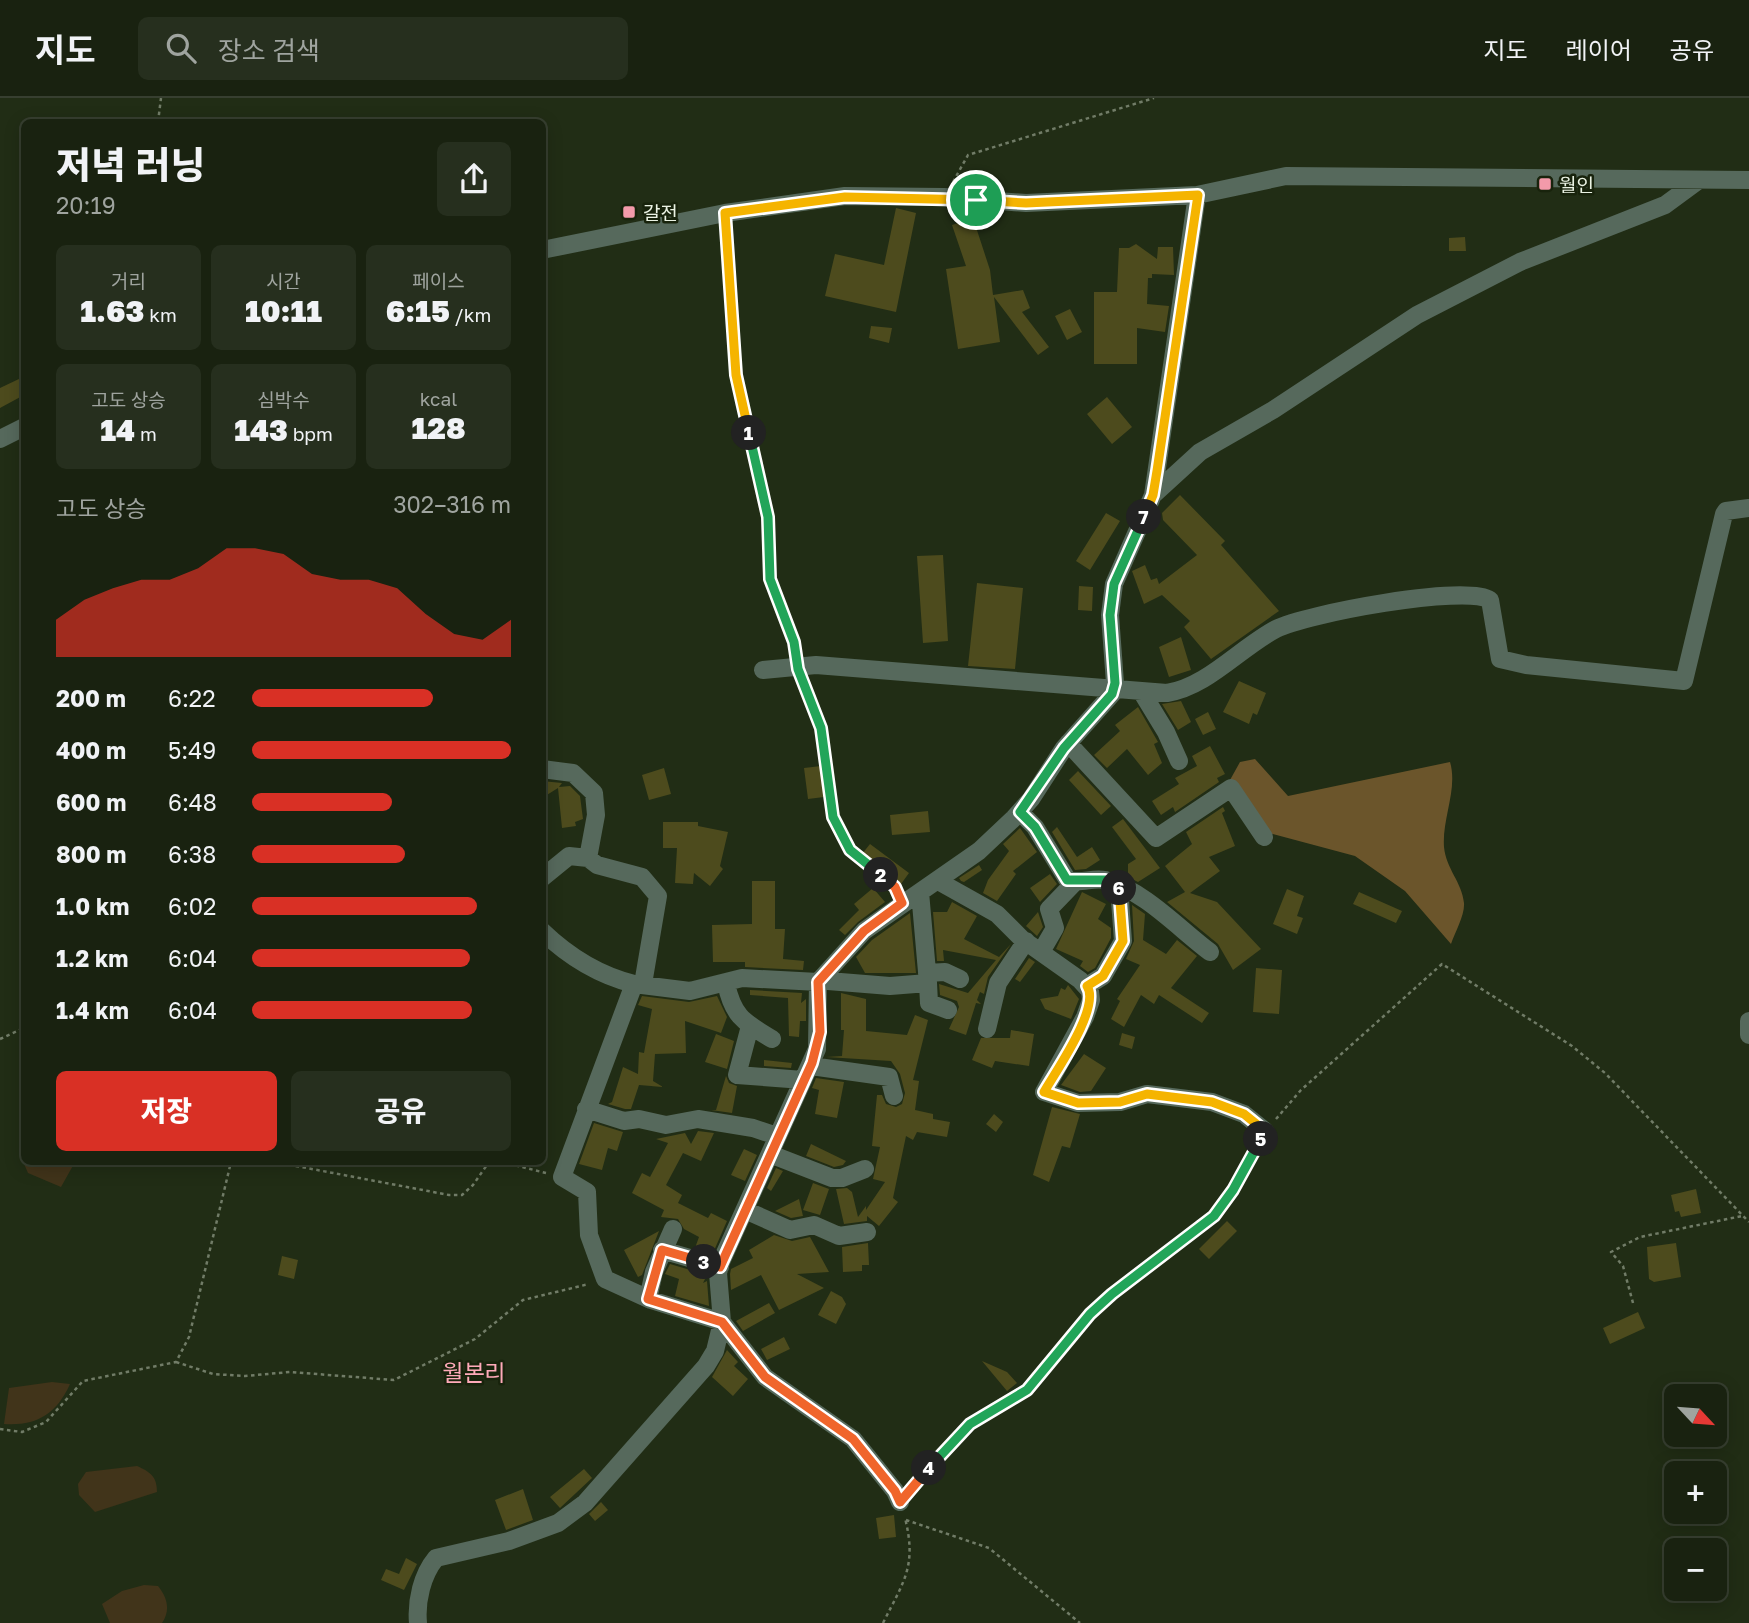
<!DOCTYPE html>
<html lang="ko">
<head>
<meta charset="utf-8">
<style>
  :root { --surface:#192210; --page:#262f1e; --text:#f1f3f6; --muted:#9fa49f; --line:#373f30; --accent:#d93025 }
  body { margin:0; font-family:"Golos Text","Noto Sans KR",sans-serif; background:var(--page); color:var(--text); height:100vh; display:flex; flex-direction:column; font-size:26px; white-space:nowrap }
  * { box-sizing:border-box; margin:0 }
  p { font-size:23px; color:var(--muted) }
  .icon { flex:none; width:38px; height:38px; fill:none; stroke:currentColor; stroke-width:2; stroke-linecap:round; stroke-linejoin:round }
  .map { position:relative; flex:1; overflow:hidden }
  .sheet { position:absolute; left:21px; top:21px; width:525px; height:1046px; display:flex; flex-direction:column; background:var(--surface); border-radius:10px; box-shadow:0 4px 18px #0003,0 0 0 2px var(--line) }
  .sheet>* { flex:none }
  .needle { width:46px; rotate:116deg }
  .controls { position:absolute; left:1664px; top:1286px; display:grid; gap:14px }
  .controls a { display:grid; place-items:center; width:63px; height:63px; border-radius:10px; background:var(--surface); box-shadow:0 4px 18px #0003,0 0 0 2px var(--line); font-size:35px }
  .pin { position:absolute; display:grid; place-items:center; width:60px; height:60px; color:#fff; margin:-30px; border:4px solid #fff; border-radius:50%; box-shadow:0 2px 7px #0007 }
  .km { position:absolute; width:35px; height:35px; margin:-18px; border-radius:50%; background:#222; color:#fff; font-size:19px; line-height:35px; text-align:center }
  .round { display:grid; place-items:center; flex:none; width:74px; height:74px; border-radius:10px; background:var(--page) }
  .head { display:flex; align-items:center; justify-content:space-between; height:119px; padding:0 35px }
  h1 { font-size:38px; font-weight:800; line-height:52px }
  .stats { display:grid; grid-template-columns:repeat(3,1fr); gap:10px; height:119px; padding:7px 35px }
  .stats div { display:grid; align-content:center; border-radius:10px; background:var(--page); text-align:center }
  .stats b { font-size:30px; font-weight:800 }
  .stats small { font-size:19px; font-weight:400 }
  .stats p { font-size:19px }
  .chart { height:196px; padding:14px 35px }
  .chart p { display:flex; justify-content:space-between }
  .chart svg { width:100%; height:126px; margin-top:7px; fill:var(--accent); opacity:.7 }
  .cta { display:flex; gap:14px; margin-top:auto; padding:14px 35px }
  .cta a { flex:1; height:80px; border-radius:10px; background:var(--accent); color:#fff; font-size:28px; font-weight:800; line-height:80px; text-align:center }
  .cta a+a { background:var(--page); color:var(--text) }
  ul { padding:0 35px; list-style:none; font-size:23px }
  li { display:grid; grid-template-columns:112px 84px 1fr; align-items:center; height:52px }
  li i { height:18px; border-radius:9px; background:var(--accent) }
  header { display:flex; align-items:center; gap:42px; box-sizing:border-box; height:98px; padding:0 35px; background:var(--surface); border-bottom:2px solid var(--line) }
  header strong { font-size:33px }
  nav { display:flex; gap:38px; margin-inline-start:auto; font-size:24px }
  .search { width:490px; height:63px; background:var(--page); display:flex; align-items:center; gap:18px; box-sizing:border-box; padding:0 24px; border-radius:10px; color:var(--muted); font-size:26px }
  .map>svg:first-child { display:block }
  .green { fill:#41341a }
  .forest { fill:#6b552b }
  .building { fill:#4d4b1d }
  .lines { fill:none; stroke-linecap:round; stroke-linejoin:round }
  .path { stroke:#717c67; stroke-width:2.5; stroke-dasharray:3.5 3.5; stroke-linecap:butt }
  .minor { stroke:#56695c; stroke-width:18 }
  .split-1-casing { stroke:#fff; stroke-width:14 }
  .split-2-casing { stroke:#fff; stroke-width:14 }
  .split-3-casing { stroke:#fff; stroke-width:14 }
  .split-4-casing { stroke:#fff; stroke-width:14 }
  .split-5-casing { stroke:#fff; stroke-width:14 }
  .split-6-casing { stroke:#fff; stroke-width:14 }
  .split-7-casing { stroke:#fff; stroke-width:14 }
  .split-8-casing { stroke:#fff; stroke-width:14 }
  .split-1 { stroke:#f5b400; stroke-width:9 }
  .split-2 { stroke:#22a559; stroke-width:9 }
  .split-3 { stroke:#f0652b; stroke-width:9 }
  .split-4 { stroke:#f0652b; stroke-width:9 }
  .split-5 { stroke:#22a559; stroke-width:9 }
  .split-6 { stroke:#f5b400; stroke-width:9 }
  .split-7 { stroke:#22a559; stroke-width:9 }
  .split-8 { stroke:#f5b400; stroke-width:9 }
  .poi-dot { fill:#f39aaa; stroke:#18230c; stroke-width:2.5 }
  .labels { text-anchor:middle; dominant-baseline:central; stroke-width:5; stroke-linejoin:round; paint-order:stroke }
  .poi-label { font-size:19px; fill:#eaf2e3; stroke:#18230c; text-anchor:start }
  .quarter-label { font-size:23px; fill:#feaab9; stroke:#18230c }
</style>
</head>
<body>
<header>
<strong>지도</strong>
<div class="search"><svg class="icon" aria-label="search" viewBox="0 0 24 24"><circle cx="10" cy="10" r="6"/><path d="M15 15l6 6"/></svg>장소 검색</div>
<nav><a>지도</a><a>레이어</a><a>공유</a></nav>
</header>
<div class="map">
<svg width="1749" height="1525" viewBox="0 0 1749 1525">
  <rect width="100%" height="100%" fill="#212d15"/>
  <path class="green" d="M24 1057V1064H75L61 1089 28 1075 22 1061Z
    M52 1284 70 1286C56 1317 36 1328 4 1326L9 1290Z
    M137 1368C150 1374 157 1378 157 1394L95 1414 79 1397 78 1386 86 1374Z
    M144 1487 158 1488C167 1499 171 1512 162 1525H110L102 1506 122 1493Z"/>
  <path class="forest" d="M1255 661 1288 698 1450 664C1458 691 1442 720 1444 749 1446 771 1462 784 1464 805 1465 817 1455 834 1451 846L1405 793 1355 758 1269 735 1230 682 1240 664Z"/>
  <path class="building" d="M896 110 916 115 896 214 825 198 835 156 884 167Z
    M973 120 990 172 993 197 1023 192 1030 210 1022 214 1049 249 1038 257 994 199 1000 244 958 251 946 171 966 168 952 127Z
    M1465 139 1466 153H1449V140Z
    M1136 146 1157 161 1158 149H1173L1174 177 1152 176V180H1148L1147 206 1169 208 1165 234 1137 230V266H1094V194H1117L1119 150H1129Z
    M1070 211 1082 234 1067 242 1055 218Z
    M871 228 892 230 889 245 869 240Z
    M21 280 24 297 0 310V290Z
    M1107 299 1132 329 1112 346 1087 316Z
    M1180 397 1225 443 1221 447 1279 513 1211 561 1184 529 1190 523 1162 497 1144 506 1132 473 1145 467 1151 482 1157 480 1159 486 1197 457 1163 422 1162 415Z
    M1106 415 1120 423 1090 472 1076 463Z
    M943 457 948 543 923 545 917 458Z
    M977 485 1023 490 1015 571 968 568Z
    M1079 488 1093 489 1092 513 1078 512Z
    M1181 539 1191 572 1169 579 1159 549Z
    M1239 583 1266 595 1257 617 1253 615 1249 626 1223 614Z
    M1181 603 1191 624 1178 632 1162 606Z
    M1138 609 1158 644 1154 646 1162 665 1148 677 1127 651 1107 670 1094 657 1120 633 1115 627Z
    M1208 614 1216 631 1203 637 1195 621Z
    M1210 648 1225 676 1217 680 1219 684 1175 714 1173 709 1161 717 1152 703 1179 686 1175 680 1197 668 1192 658Z
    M821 668 824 699 808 701 804 670Z
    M664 670 671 696 649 702 642 677Z
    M1078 673 1111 708 1101 717 1069 682Z
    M542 683 562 685 559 689 570 688 580 698 583 721 575 724 576 728 562 730 558 690 542 700Z
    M1223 709 1225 713 1222 715 1235 748 1209 759 1220 773 1190 795 1217 804 1261 851 1233 872 1218 846 1167 804 1185 794 1165 768 1192 746 1186 734Z
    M928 713 930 734 892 737 890 717Z
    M1123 721 1160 770 1138 784 1128 779V766L1136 761 1112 729Z
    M663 724H698V728L728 734 720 768 723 771 710 788 694 775 693 786 675 785 677 750H663Z
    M1057 729 1077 759 1092 749 1100 762 1086 771 1075 772 1052 734Z
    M1020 730 1037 754 1013 773 1016 776 997 803 983 795 988 782 1009 753 1003 746Z
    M870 746 909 775 901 786 862 756Z
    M979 767 982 772 964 784 961 783 959 780Z
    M1050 776 1057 786 1040 804 1030 790Z
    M752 783H775V831H785L783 861 804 863 803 872 745 869V864H713L712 827 752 826Z
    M873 790 885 804 858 824 845 837 839 832 859 812 854 806Z
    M1287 791 1304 798 1297 818 1303 820 1297 836 1273 826Z
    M1082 794 1106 806 1098 821 1111 830V840L1095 870 1088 874 1080 868 1083 863 1056 851Z
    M1359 794 1402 813 1396 825 1353 806Z
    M952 804 977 818 964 841 999 859 1011 846 988 879 984 896 980 894 977 902 981 906 976 905 966 937 949 931 959 909 957 903 940 897 939 886 968 895 996 862 943 852 944 863H937L933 814H947Z
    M1132 807 1145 816 1143 842 1166 856 1177 842 1197 858 1171 890 1209 915 1202 925 1159 897 1154 906 1141 897 1124 929 1111 921 1120 903 1117 901 1140 867 1126 861 1134 843Z
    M1038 814 1043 829 1037 838 1026 828Z
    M910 815 916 875H865L856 859 872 842Z
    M1029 860 1035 864 1020 884 1015 881Z
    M1256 870 1282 872 1279 916 1253 914Z
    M1068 887 1079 901 1071 921 1045 911 1040 901 1058 898 1061 890 1065 892Z
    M750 892 802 895 801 905 806 901V923H800L799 939 789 938 788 900 750 897Z
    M841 895 866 901V933L907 937 915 917 928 922 913 982 919 983 915 1012 933 1016V1021L950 1024 947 1039 917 1034 913 1042 906 1038 893 1100 898 1104 879 1128 867 1118V1123L844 1126 836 1091 847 1090 852 1094 858 1119 866 1108V1112L885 1084 873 1081 880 1049 872 1048 877 997H882L886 1006 896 1009 902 1006 905 995 900 976 891 963 826 959 842 958 844 932H841Z
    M642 898 689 904 717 898 727 919 721 935 685 923 686 955 655 956 653 983 663 989 639 987 631 1011H625L608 1006 612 1004 623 969 638 976 639 954 644 955 652 911 638 907Z
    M1011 932 1034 936 1029 968 995 963 992 970 972 962 981 940H1010Z
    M1122 935 1135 939 1132 951 1119 947Z
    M716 936 734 943 727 971 705 964Z
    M1084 956 1106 970 1091 993 1080 994 1061 987Z
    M764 962 792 965 791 970 764 968Z
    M726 978 729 985 737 988 732 1015 711 1012H716Z
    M816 980 844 984 837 1020 815 1016 819 992 812 990Z
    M1052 1009 1080 1016 1070 1050 1062 1048 1049 1084 1033 1077Z
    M994 1016 1003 1024 996 1034 986 1026Z
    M594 1025 623 1034 617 1053 608 1050 602 1072 579 1066Z
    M698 1033 714 1035 701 1063 683 1055 666 1087 682 1097 678 1105 708 1120 711 1115 727 1123 713 1155 695 1150 699 1139 684 1131 678 1121 661 1119 664 1112 632 1095 642 1075 650 1079 668 1045 656 1041 685 1035 691 1046Z
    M811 1046 846 1063 843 1067 834 1069 806 1058Z
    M744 1051 757 1057 745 1083 731 1077Z
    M776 1070 783 1073 771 1093 767 1090Z
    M813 1085 829 1091 820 1117 803 1112Z
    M1696 1091 1701 1115 1681 1119 1679 1113 1675 1114 1671 1097Z
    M799 1101 803 1118 791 1120 775 1113Z
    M1227 1123 1237 1133 1209 1161 1199 1151Z
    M659 1133 642 1177 638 1179 624 1152Z
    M774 1137 792 1143 810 1139 829 1174 797 1176 824 1190 779 1212 761 1177 731 1192 730 1176 731 1171 753 1160 749 1152Z
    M868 1145 869 1167H862V1173L843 1174 842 1149Z
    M1676 1145 1681 1179 1654 1184 1649 1181 1647 1149Z
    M282 1158 298 1162 294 1181 278 1177Z
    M670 1166 707 1177 703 1185 707 1183 709 1208 675 1198 679 1181 665 1176Z
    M831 1193 842 1199 846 1206 836 1226 818 1217Z
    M769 1205 775 1215 743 1233 736 1223Z
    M1638 1214 1645 1230 1610 1246 1603 1230Z
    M784 1239 790 1251 767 1262 761 1251Z
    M727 1252 738 1264 734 1268 748 1281 733 1298 712 1279Z
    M982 1263 1007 1274 1017 1285 1007 1293Z
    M584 1371 592 1380 560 1410 550 1399Z
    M523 1391 533 1422 506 1432 495 1402Z
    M601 1404 608 1412 595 1423 589 1416Z
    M894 1417 896 1439 879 1441 876 1420Z
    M406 1460 417 1466 404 1492 381 1482 386 1471 399 1476Z"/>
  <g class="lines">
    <path class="path" d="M158 24 161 0
      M953 84 968 57 1154 0
      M726 132 736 277 768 419 770 481 795 551
      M803 585 821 630 833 719 850 752 895 790
      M0 941 24 930
      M1276 1021 1301 992 1442 866 1572 948 1605 975 1749 1124
      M275 1064 449 1097H462L473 1087 489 1064
      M502 1064 546 1075
      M1633 1205 1623 1168 1611 1154 1640 1139 1742 1118
      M176 1264 213 1276 245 1278 290 1274 394 1282 475 1241 523 1202 589 1186
      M0 1331 22 1334 46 1324 83 1283 176 1264 189 1239 231 1064
      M912 1390 970 1326 1027 1291 1090 1216 1112 1196 1214 1118 1258 1046
      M906 1422 989 1450 1080 1525
      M883 1525C904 1483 917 1468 905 1420"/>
    <path class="minor" d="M542 152 725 115 845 98 944 99 1026 105 1197 97 1286 78 1749 82
      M0 341 24 329
      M1153 397 1200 354 1273 312 1417 217 1520 164 1665 107 1699 82
      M763 572 816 567 1167 595C1207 589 1240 550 1276 531 1305 516 1465 486 1490 502L1500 561 1526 567 1684 583 1724 416 1726 413 1749 410
      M1141 593 1166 634 1179 663
      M1068 645 1156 740 1231 690 1264 739
      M542 671 573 675 594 695 596 717 588 760 569 758 542 780
      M1020 714 1035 729 1067 781C1079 787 1092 779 1105 782 1145 793 1178 830 1210 854
      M588 760 597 767 642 779 658 798 643 886
      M938 783 997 816 1022 841 1080 882 1090 893 1091 902 1085 919 1044 994 1078 1005 1120 1004 1147 996 1212 1004 1244 1016 1265 1033
      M542 833C569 859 598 877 634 886
      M1041 854 1055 830 1049 811 1075 784
      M927 875 945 874 960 881
      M823 879 828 883 890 888 928 885 920 794
      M818 884 817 951 721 1164 718 1175 722 1224 765 1279 853 1341 895 1393 900 1404
      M726 885C733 919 744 924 772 941
      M928 885 929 905 948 912
      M1087 888 1103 878 1123 843 1119 789
      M1749 923V937
      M750 928 737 977 803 982
      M987 931 998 885 1026 843
      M811 968 889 979 894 998
      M586 1011 624 1023 639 1021 666 1027 698 1021 753 1030 777 1038
      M770 1056 832 1080H842L865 1071
      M745 1112 790 1132 814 1127 839 1138 867 1134
      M662 1152 720 1169
      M648 1201 654 1174 673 1131
      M418 1525C416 1503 422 1477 436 1460L509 1443 558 1425 585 1405 706 1268 715 1253 722 1224 651 1202 605 1181 589 1137 587 1094 562 1079 634 886 690 893 742 880 818 884 864 833 979 753 1014 720 1031 701 1064 650 1112 596 1115 585 1110 517 1114 486 1153 397 1197 97"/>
  </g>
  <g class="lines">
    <g class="split-1-casing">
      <path id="split-1" d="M749 335 736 277 725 115 845 99 976 102"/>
    </g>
    <g class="split-2-casing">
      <path id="split-2" d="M749 335 768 419 770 481 794 544 798 571 821 630 833 719 850 752 881 777"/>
    </g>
    <g class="split-3-casing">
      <path id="split-3" d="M704 1164 720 1169 812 965 820 934 818 884 864 833 902 805 895 789 881 777"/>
    </g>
    <g class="split-4-casing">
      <path id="split-4" d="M704 1164 662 1152 648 1201 722 1224 765 1279 853 1341 895 1393 900 1404 929 1370"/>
    </g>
    <g class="split-5-casing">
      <path id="split-5" d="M929 1370 970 1326 1027 1292 1090 1216 1112 1196 1214 1118 1233 1092 1261 1041"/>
    </g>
    <g class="split-6-casing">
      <path id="split-6" d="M1119 790 1123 843 1103 878 1087 888C1101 909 1056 973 1044 994L1078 1005 1120 1004 1147 996 1212 1004 1244 1016 1265 1033 1261 1041"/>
    </g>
    <g class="split-7-casing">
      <path id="split-7" d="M1119 790 1105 782H1067L1035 729 1020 714 1064 650 1112 596 1115 585 1110 517 1114 486 1144 419"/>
    </g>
    <g class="split-8-casing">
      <path id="split-8" d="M976 102 1026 105 1198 97 1157 373 1153 397 1144 419"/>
    </g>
    <use href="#split-1" class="split-1"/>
    <use href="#split-2" class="split-2"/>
    <use href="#split-3" class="split-3"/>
    <use href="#split-4" class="split-4"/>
    <use href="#split-5" class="split-5"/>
    <use href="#split-6" class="split-6"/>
    <use href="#split-7" class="split-7"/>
    <use href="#split-8" class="split-8"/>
  </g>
  <g class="poi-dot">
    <rect x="1538" y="79" width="14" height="14" rx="3.5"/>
    <rect x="622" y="107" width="14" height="14" rx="3.5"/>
  </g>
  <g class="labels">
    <g class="poi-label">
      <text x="1559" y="86">월인</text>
      <text x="643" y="114">갈전</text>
    </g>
    <g class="quarter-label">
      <text x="474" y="1274">월본리</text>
    </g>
  </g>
</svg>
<div class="controls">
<a><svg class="needle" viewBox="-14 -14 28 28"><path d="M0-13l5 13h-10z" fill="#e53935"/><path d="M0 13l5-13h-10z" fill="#9fa49f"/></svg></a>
<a>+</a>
<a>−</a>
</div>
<div class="pin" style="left:976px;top:102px;background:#1e9e55"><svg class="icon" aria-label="arrive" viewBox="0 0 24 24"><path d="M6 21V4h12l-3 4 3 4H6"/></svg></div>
<b class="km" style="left:749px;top:335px">1</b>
<b class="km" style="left:881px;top:777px">2</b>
<b class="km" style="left:704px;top:1164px">3</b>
<b class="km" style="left:929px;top:1370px">4</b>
<b class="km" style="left:1261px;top:1041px">5</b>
<b class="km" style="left:1119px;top:790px">6</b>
<b class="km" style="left:1144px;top:419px">7</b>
<section class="sheet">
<div class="head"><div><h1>저녁 러닝</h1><p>20:19</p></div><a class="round"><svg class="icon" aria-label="share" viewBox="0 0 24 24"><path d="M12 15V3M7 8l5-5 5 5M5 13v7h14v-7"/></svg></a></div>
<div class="stats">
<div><p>거리</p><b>1.63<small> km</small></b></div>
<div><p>시간</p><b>10:11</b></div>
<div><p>페이스</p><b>6:15<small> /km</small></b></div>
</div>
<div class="stats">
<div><p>고도 상승</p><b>14<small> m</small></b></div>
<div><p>심박수</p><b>143<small> bpm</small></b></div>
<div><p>kcal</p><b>128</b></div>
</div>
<div class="chart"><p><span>고도 상승</span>302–316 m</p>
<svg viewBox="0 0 160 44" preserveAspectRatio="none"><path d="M0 44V31L10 24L20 20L30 17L40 17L50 13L60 6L70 6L80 8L90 15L100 17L110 17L120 20L130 29L140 36L150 38L160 31V44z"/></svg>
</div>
<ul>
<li><b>200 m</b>6:22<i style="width:70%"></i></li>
<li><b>400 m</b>5:49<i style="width:100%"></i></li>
<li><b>600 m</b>6:48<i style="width:54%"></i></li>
<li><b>800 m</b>6:38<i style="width:59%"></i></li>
<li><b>1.0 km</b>6:02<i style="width:87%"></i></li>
<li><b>1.2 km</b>6:04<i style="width:84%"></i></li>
<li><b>1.4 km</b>6:04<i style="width:85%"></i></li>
</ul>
<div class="cta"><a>저장</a><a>공유</a></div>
</section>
</div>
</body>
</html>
